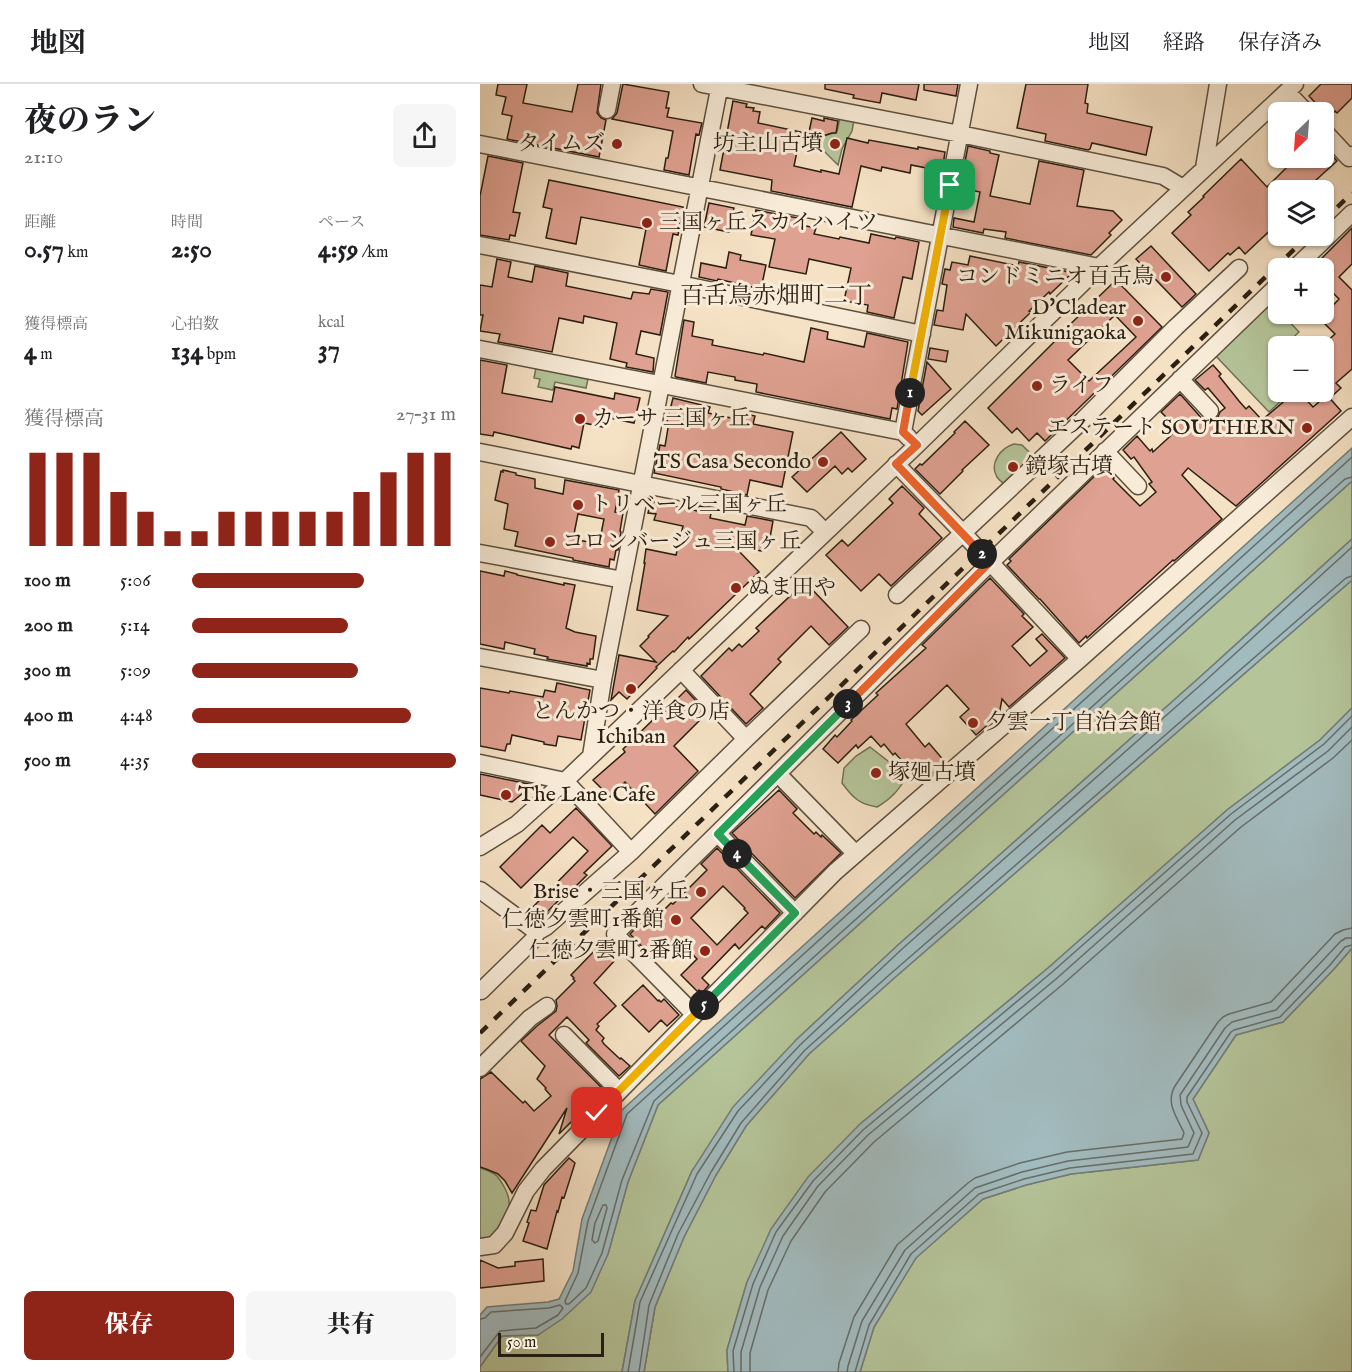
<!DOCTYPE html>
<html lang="ja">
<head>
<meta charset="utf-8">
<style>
  :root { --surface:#fff; --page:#f6f6f6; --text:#202124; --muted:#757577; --line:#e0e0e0; --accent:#8f2418 }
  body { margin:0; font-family:"IM FELL English","Noto Serif JP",serif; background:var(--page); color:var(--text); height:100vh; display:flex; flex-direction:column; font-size:22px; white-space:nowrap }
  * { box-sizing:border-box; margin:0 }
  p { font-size:20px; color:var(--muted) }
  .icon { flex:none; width:33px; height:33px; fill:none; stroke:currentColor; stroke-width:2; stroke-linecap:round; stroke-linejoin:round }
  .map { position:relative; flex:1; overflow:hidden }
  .sheet { display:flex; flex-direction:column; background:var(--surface); width:480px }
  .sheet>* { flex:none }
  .needle { width:39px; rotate:205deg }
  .buttons { position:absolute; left:788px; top:18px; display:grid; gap:12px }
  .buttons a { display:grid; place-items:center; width:66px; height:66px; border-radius:9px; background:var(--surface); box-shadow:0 2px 4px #0004; font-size:30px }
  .scale { position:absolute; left:18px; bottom:15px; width:106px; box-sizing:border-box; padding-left:6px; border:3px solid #2a1f11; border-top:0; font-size:16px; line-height:21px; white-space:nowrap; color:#2a1f11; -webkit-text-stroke:4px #f8ecd9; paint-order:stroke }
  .pin { position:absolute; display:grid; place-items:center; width:51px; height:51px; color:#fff; margin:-26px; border-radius:12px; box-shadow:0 3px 9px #0006 }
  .km { position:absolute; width:30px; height:30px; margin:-15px; border-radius:50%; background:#222; color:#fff; font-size:16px; line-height:30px; text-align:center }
  .round { display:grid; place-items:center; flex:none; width:63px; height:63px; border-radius:9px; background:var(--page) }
  .summary { display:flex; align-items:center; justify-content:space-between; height:102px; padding:0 24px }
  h1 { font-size:33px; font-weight:800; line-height:45px }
  .stats { display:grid; grid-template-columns:repeat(3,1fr); gap:9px; height:102px; padding:6px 24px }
  .stats div { display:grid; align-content:center }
  .stats b { font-size:26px; font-weight:800 }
  .stats small { font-size:16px; font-weight:400 }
  .stats p { font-size:16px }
  .chart { height:168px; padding:12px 24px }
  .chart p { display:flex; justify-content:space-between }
  .chart svg { width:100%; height:108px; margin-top:6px; stroke:var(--accent); stroke-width:6 }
  .button { display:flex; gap:12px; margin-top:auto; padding:12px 24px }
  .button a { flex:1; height:69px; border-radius:9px; background:var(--accent); color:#fff; font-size:24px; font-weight:800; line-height:69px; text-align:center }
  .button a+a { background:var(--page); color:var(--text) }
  ul { padding:0 24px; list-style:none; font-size:20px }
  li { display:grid; grid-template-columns:96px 72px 1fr; align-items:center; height:45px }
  li i { height:15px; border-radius:8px; background:var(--accent) }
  header { display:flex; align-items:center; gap:36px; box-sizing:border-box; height:84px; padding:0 30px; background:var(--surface); border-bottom:2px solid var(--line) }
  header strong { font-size:28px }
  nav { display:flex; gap:33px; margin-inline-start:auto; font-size:21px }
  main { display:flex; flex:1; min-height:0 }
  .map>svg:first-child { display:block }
  .green { fill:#b5c499; stroke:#707255; stroke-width:1.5 }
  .water { fill:#a2bbbf; stroke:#727d79; stroke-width:1.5 }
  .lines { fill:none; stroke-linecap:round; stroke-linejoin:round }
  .shore { stroke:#666d68; stroke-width:1.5 }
  .building { fill:#dfa191; stroke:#2a1f11; stroke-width:1.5; fill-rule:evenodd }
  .minor-casing { stroke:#5d503e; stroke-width:19 }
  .minor { stroke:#f8ecd9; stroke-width:16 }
  .rail { stroke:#2a1f11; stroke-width:4.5; stroke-dasharray:10 10; stroke-linecap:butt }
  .split-1-casing { stroke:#fff; stroke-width:12 }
  .split-2-casing { stroke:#fff; stroke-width:12 }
  .split-3-casing { stroke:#fff; stroke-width:12 }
  .split-4-casing { stroke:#fff; stroke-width:12 }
  .split-5-casing { stroke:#fff; stroke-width:12 }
  .split-6-casing { stroke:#fff; stroke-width:12 }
  .split-1 { stroke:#f5b400; stroke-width:8 }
  .split-2 { stroke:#f0652b; stroke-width:8 }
  .split-3 { stroke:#f0652b; stroke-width:8 }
  .split-4 { stroke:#22a559; stroke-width:8 }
  .split-5 { stroke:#22a559; stroke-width:8 }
  .split-6 { stroke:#f5b400; stroke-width:8 }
  .poi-dot { fill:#8f2418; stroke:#f8ecd9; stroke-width:2 }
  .labels { text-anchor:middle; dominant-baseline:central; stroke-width:6; stroke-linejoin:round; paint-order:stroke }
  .poi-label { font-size:22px; fill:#2a1f11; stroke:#f8ecd9; text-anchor:start }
  .neighbourhood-label { font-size:24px; fill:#2a1f11; stroke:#f8ecd9 }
</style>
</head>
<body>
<header>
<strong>地図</strong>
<nav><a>地図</a><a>経路</a><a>保存済み</a></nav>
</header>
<main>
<section class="sheet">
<div class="summary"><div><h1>夜のラン</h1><p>21:10</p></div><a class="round"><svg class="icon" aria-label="share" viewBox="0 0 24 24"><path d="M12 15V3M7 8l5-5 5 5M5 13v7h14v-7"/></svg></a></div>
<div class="stats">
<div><p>距離</p><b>0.57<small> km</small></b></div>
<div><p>時間</p><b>2:50</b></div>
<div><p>ペース</p><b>4:59<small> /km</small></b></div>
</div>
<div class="stats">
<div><p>獲得標高</p><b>4<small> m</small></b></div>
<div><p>心拍数</p><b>134<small> bpm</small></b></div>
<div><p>kcal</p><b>37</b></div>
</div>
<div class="chart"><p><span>獲得標高</span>27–31 m</p>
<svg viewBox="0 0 160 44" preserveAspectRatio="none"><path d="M5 44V6M15 44V6M25 44V6M35 44V22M45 44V30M55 44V38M65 44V38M75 44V30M85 44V30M95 44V30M105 44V30M115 44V30M125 44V22M135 44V14M145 44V6M155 44V6"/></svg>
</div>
<ul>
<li><b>100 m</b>5:06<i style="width:65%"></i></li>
<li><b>200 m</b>5:14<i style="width:59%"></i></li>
<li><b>300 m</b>5:09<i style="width:63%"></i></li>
<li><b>400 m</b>4:48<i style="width:83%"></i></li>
<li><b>500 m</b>4:35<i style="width:100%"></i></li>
</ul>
<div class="button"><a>保存</a><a>共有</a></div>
</section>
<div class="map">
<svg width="872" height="1288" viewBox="0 0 872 1288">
  <rect width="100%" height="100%" fill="#f5e1c4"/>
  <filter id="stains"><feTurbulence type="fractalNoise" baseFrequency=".00333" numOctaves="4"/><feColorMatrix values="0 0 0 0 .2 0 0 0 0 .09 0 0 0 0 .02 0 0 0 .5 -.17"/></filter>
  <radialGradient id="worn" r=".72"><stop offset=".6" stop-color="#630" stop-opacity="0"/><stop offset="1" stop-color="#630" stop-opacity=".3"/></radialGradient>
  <path class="green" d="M360 33 374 36 372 47 362 65 358 81 344 67 325 58 357 48Z
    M789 216 798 226V230H802L819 248 804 262H798V269L791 275 798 283V308H811L789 328 733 269Z
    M56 284 108 295 106 304 75 298 73 306 58 303 60 295 54 294Z
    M534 360 542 361 553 372 525 401C522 398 519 396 517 393 509 380 520 364 534 360Z
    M872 397V455L720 593 418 861 316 956 212 1087 155 1217 142 1288H0V1283L22 1252 58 1251 128 1170 148 1098 178 1021Z
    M872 496V624L840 656 747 726 568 884 379 1041 267 1198 247 1266 248 1288H164L175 1223 204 1153 236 1091 266 1042 329 970 412 896Z
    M390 663 413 681 422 682 427 692C419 706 411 715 397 723 379 720 373 714 362 699L364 684 376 672Z
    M872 864V1288H380L394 1243 436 1173 503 1115 546 1101 591 1090 718 1076 729 1049 713 1015 756 951 803 938 854 885Z
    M0 1084C6 1086 13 1088 17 1092 22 1098 29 1110 29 1118 30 1133 18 1157 0 1154Z"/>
  <path class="water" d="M872 364V397L178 1021 148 1098 128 1170 111 1208 82 1235 58 1251 22 1252 0 1283V1231L7 1223 68 1218 79 1215 93 1187 102 1135 142 1026Z
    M872 455V496L412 896 329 970 266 1042 236 1091 204 1153 175 1223 164 1288H142L155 1217 212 1087 253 1023 316 956 418 861 720 593Z
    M872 624V864L854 885 803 938 756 951 713 1015 729 1049 718 1076 591 1090 546 1101 503 1115 436 1174 394 1243 380 1288H248L247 1266 267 1198 291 1145 328 1093 379 1041 568 884 747 726 840 656Z"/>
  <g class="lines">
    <path class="shore" d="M872 373 147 1030 108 1137 98 1189 85 1217 86 1220H89L106 1204 122 1169 142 1096 174 1017 865 395 872 393
      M123 1121H126L127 1124 118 1157 115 1159 112 1156 115 1139Z
      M0 1235 5 1234 11 1228 69 1224 80 1221 83 1224 78 1231 56 1244 20 1247 0 1273
      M148 1288 160 1218 217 1090 258 1027 320 961 422 865 724 598 872 463
      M159 1288 169 1221 198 1150 231 1088 261 1039 325 966 408 892 866 494 872 492
      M254 1288 253 1267 273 1200 296 1148 333 1097 383 1046 571 889 751 730 844 660 872 632
      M261 1288V1268L280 1203 303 1152 338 1102 388 1051 576 895 755 736 848 667 872 643
      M270 1288V1269L288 1206 311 1157 345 1108 394 1058 582 901 761 743 853 674 872 656
      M358 1288 359 1279 374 1233 417 1161 488 1099 495 1094 540 1079 587 1068 702 1055 704 1049C697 1033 685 1019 695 1002L738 938 743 933 749 930 791 918 855 850 863 846 872 844
      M367 1288 368 1282 382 1237 425 1166 495 1104 542 1088 588 1077 708 1063 714 1049 701 1021 700 1011 745 944 752 938 796 926 861 857 866 854H872
      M375 1288 389 1241 431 1170 499 1110 544 1095 590 1084 713 1070 722 1049 707 1018V1013L751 948 754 946 800 933 850 881 865 863 872 861"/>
  </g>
  <path class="building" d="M18 0H47L43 19 92 28 98 0H121L117 29 121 34 126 36 119 73 27 55 32 32 22 30 26 13 16 11Z
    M143 0 189 8 186 24H189L187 33 222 39 219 51 216 50 209 91 184 86 186 74H188L193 47 132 35 137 29Z
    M345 0H439L436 16 402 9 400 19 373 14 374 11 345 5Z
    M444 0H478L476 12 444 6Z
    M546 0H608L605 19 608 20 607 29 672 43 666 71 612 59 610 65 608 66 565 57 566 50 537 44Z
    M841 0H872V14L857 29 855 27 846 36H843V27L829 12Z
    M253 17 267 20 266 23 274 24 273 27 280 28 278 39 321 48 314 82 341 88V86L359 90 367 54 388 59 389 56 438 65V63L465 68 462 87 431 81 430 89 402 83 401 87 381 82 372 123 291 107 292 96 240 86Z
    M332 34 344 37V34L358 37 356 49H352L327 57Z
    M843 61 857 77 825 106H798V139L765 170 759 163 750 171 748 169 729 187 692 149 711 131 708 128 724 113 723 112 761 75 787 103 806 84 796 74H843Z
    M488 62 510 67V69L519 71 510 112 550 120 559 77 604 86 597 122 633 127 642 136 629 149 631 151 611 171 525 154 526 148 504 145 503 149 473 143 474 134 494 138 500 108 480 104Z
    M8 72 43 79 33 128 40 129 35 152 30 151 29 156 0 151V112Z
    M69 96 203 123 198 151 193 150 186 187 159 181 166 145 101 133 96 160 66 154 72 125 63 123Z
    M229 119 254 124 249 148 224 143Z
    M276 126 318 134V137H321V141L336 144 334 150 359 155 360 153 389 159 391 150 415 155 416 153 439 158 432 195 423 193 414 234 387 228 388 221 364 217 371 184 329 175 326 190 289 183 295 155 271 151Z
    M872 144V180L859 193 872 206V285L856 299 861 304 852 312 843 303V261L855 250 840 235 859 215 843 199V184H832Z
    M671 162 716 210 702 223 656 175Z
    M249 168 261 171 260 176 286 181 281 205 238 195 237 197 219 193 221 179 246 184Z
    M490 172 538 182 539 178 589 188 590 191 570 210 569 208 549 227 551 228 516 262 486 230 483 246 454 241 457 226 463 227 467 201 462 200 465 185 470 186 472 178 488 181Z
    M17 175 31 178 28 193 52 198 55 182 88 189 86 202 151 215 153 208 169 210 171 205 188 208 180 251 161 247 156 270 174 274 173 288 146 283 147 279 130 275 137 239 104 232 103 239 79 234 72 268 18 258 20 250 0 247 3 231H0V201L12 203Z
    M636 196 682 243 565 357 557 349 549 357 537 344 532 349 508 324 576 256 575 255ZM635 231 656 253 609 297 588 276Z
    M204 236 214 238 212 252 233 256 232 261 283 271 284 269 324 278 331 244 348 248 347 255 384 263 387 249 428 258 417 325 412 324 410 335 276 308 277 300 255 296V293L228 288 226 299 196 293 195 292Z
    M450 264 468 267 466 278 448 275Z
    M0 276 27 281 22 309 72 318 75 303 134 315 135 309 160 314 154 339 125 333 123 343 104 339 99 364 92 362 91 365 14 348 13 352 0 350Z
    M447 278 471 305 442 331 438 327Z
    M733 281 741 290 739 292 759 317 766 325 769 322 782 336 815 308H819L833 323 847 311 861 327 756 422 708 384 702 391 742 435 694 477 693 476 617 545 607 554 606 552 599 559 560 515H559L527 481 531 477 529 475 624 383 634 394 633 395 660 422 676 408 669 400 672 398 654 373 651 375 643 366 657 352 670 367 672 365 673 368 698 345 681 328 700 310 726 339 737 335 740 328 745 324 728 304 725 306 715 296Z
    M193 314 230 323 228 329 256 335 257 328 275 332 273 340 313 348 302 403 270 396 267 411 241 405V403L174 389 180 361 185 362 189 338H187Z
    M485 337 509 361 482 386 483 387 460 410 435 385 440 380 442 381 475 349 474 348Z
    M361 348 386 375 372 388 368 384 362 390 355 382 327 408 312 393Z
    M23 386 36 389V391L55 395V404L83 410 85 396 139 406 135 428 143 429 140 447 141 448 138 466H136L134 476 130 475 129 483 93 476V474L35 462 38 448 24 445 28 420 15 416 21 387 23 388ZM98 430 124 435 119 460 93 455Z
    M422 402 444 424 439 430 462 454 411 502 399 490 381 507 346 471 362 456 368 462 413 419 409 415Z
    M171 417 218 427 219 422 232 425 230 434 265 441 267 432 293 437 288 465 282 464V467L254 462 279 488 209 555 208 553 194 568 193 567 176 583 177 584 147 615 139 608 131 616 139 571 176 578 160 562 169 553 168 552 188 532 157 526 165 479H164L166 465 196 471 203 442 174 436 176 430 168 429Z
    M0 487 24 492 25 487 37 490V491L84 501V499L95 501 86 544 95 548 116 552 113 575H110V580L107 579V582L67 575 68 573 54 570 55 565 25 558 24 565 0 560Z
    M510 494 544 530 542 532 553 543 532 562 550 582 567 567 556 555 562 550 585 574 529 623 522 615 519 631 496 651 480 633 489 625 467 601 426 640 445 663 449 659 465 678 447 694 443 690 437 696 428 687 430 686 415 669 413 671 404 660 401 663 391 652 378 664 376 661 358 679 343 665 355 651 357 653 372 637 371 636 398 611 396 609 446 564 442 561Z
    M325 498 368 543 349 561 331 542 298 575 301 578 270 610 283 624 266 640 221 592 249 564 252 567 259 560 262 563 279 547 276 544Z
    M77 599 110 606 101 656 78 652 76 662 64 660V658L32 651 30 660H27L25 667 0 662V604L29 609 30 607 63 613 65 606 75 608Z
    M206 606 227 629 194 662 218 687 175 730 145 698 130 713 113 696 145 668 143 665 182 627 183 629Z
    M0 690 53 701 32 718 0 711Z
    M299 706 317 725 313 729 334 750 336 748 341 753 342 751 361 769 315 814 252 749Z
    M96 724 132 762 104 789 107 791 96 802 84 813 83 812 61 834 51 825 108 767 93 753 41 804 20 783 62 741 70 749Z
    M237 764 300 829 285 845 282 842 259 865 255 860 222 894 229 901 222 909 219 906 218 908 201 891 217 875 197 855 175 876 150 850 164 836 169 841 191 819 193 820 227 786 221 780ZM243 802 265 824 264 825 268 829 237 861 211 834Z
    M121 860 136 875 114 899 136 922 117 940 119 942 116 946 124 954 122 957 124 960 140 975 141 974 150 982 139 992 106 959 109 956 87 933 69 951 124 1006 93 1040 91 1038 79 1050 87 1024 32 1109 25 1097 18 1090 6 1085 0 1083V995L11 988 43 1019 45 1017 54 1027 71 1012 65 1005 66 1004 57 995 65 982 41 957 57 942 76 927 77 922 76 916 95 897 93 895 94 894 91 891Z
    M163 901 178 917 179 916 181 918 184 915 199 931 187 942 181 936 169 948 142 921Z
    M89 1074 95 1079 84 1114 82 1113 78 1128 77 1127 67 1165 43 1157 49 1139 47 1138 51 1126 56 1127 64 1101Z
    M63 1175 64 1197 0 1204V1176L18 1184 35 1182V1178Z"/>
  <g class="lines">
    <g class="minor-casing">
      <path id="minor" d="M222 0 480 50 683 92 703 104
        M807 8 826 28
        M127 26 132 0
        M843 46 869 74 872 71
        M0 60 619 183
        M724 84 738 0
        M0 161 200 200 442 250
        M815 184 872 129
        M0 265 423 348
        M700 295 730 327
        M429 354 423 348 489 0
        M625 367 658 402
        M0 368 331 434 345 448
        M416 380 483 449 600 575
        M0 469 143 496
        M417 511 603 336 696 243 759 184
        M0 573 123 596
        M201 586 266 655
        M111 672 123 596 240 0
        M0 679 85 697 151 768
        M298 690 375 769
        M238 750 315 829
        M0 763 37 740 85 697 437 361 619 183 815 0
        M0 806 57 848 66 843 151 768 266 655 381 545
        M1 907 53 856 57 848
        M214 930 135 850 262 725 510 479 798 201
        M84 951 139 1007
        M0 984 50 934 67 922
        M0 1163 14 1161 25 1149 46 1107 63 1085 355 788 600 575 872 333"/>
    </g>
    <use href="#minor" class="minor"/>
    <path class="rail" d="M843 137 872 109
      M0 949 828 152"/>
  </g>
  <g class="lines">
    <g class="split-1-casing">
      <path id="split-1" d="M430 309 470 101"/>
    </g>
    <g class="split-2-casing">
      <path id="split-2" d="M430 309 423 348 437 361 416 380 502 470"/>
    </g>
    <g class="split-3-casing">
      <path id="split-3" d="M368 620 510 478 502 470"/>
    </g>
    <g class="split-4-casing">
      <path id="split-4" d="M257 770 238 750 368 620"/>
    </g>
    <g class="split-5-casing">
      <path id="split-5" d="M224 921 315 829 257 770"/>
    </g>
    <g class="split-6-casing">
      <path id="split-6" d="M117 1029 224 921"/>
    </g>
    <use href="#split-1" class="split-1"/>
    <use href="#split-2" class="split-2"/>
    <use href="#split-3" class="split-3"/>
    <use href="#split-4" class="split-4"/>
    <use href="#split-5" class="split-5"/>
    <use href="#split-6" class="split-6"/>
  </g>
  <g class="poi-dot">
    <circle cx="137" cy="60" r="6"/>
    <circle cx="355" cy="60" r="6"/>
    <circle cx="167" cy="139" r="6"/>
    <circle cx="686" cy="193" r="6"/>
    <circle cx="658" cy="237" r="6"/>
    <circle cx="557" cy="302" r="6"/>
    <circle cx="100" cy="335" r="6"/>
    <circle cx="827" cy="344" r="6"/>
    <circle cx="343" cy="378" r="6"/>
    <circle cx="533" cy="383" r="6"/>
    <circle cx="98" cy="421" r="6"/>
    <circle cx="70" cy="458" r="6"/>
    <circle cx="256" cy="504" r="6"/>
    <circle cx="151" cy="605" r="6"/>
    <circle cx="493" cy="639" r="6"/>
    <circle cx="396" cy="689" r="6"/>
    <circle cx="26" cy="711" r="6"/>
    <circle cx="221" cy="808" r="6"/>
    <circle cx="196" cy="836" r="6"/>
    <circle cx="225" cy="867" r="6"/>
  </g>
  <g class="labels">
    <g class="poi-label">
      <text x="125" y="60" text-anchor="end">タイムズ</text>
      <text x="343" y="60" text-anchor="end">坊主山古墳</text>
      <text x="179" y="139">三国ヶ丘スカイハイツ</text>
      <text x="674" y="193" text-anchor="end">コンドミニオ百舌鳥</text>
      <text x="646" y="224" text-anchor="end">D'Cladear<tspan x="646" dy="25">Mikunigaoka</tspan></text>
      <text x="569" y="302">ライフ</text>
      <text x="112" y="335">カーサ 三国ヶ丘</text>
      <text x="815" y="344" text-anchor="end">エステート SOUTHERN</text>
      <text x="331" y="378" text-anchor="end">TS Casa Secondo</text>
      <text x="545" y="383">鏡塚古墳</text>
      <text x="110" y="421">トリベール三国ヶ丘</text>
      <text x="82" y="458">コロンバージュ三国ヶ丘</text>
      <text x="268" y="504">ぬま田や</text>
      <text x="151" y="628" text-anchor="middle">とんかつ・洋食の店<tspan x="151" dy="25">Ichiban</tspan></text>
      <text x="505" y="639">夕雲一丁自治会館</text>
      <text x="408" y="689">塚廻古墳</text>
      <text x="38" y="711">The Lane Cafe</text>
      <text x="209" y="808" text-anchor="end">Brise・三国ヶ丘</text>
      <text x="184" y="836" text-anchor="end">仁徳夕雲町1番館</text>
      <text x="213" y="867" text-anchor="end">仁徳夕雲町2番館</text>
    </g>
    <g class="neighbourhood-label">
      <text x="296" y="212">百舌鳥赤畑町二丁</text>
    </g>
  </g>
  <rect width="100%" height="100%" filter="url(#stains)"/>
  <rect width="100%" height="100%" fill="url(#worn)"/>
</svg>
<div class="buttons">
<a><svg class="needle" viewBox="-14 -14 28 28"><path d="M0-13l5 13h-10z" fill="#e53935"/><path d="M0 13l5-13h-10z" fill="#757577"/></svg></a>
<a><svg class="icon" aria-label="layers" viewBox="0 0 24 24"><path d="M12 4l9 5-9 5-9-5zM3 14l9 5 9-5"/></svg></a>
<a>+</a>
<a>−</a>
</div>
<div class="scale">50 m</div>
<div class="pin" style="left:470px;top:101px;background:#1e9e55"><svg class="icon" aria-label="arrive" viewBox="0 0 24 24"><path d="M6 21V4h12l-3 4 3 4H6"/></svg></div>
<div class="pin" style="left:117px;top:1029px;background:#d93025"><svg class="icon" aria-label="check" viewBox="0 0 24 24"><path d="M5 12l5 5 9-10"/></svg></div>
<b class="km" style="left:430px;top:309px">1</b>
<b class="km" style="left:502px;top:470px">2</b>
<b class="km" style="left:368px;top:620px">3</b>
<b class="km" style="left:257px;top:770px">4</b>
<b class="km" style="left:224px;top:921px">5</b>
</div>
</main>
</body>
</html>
